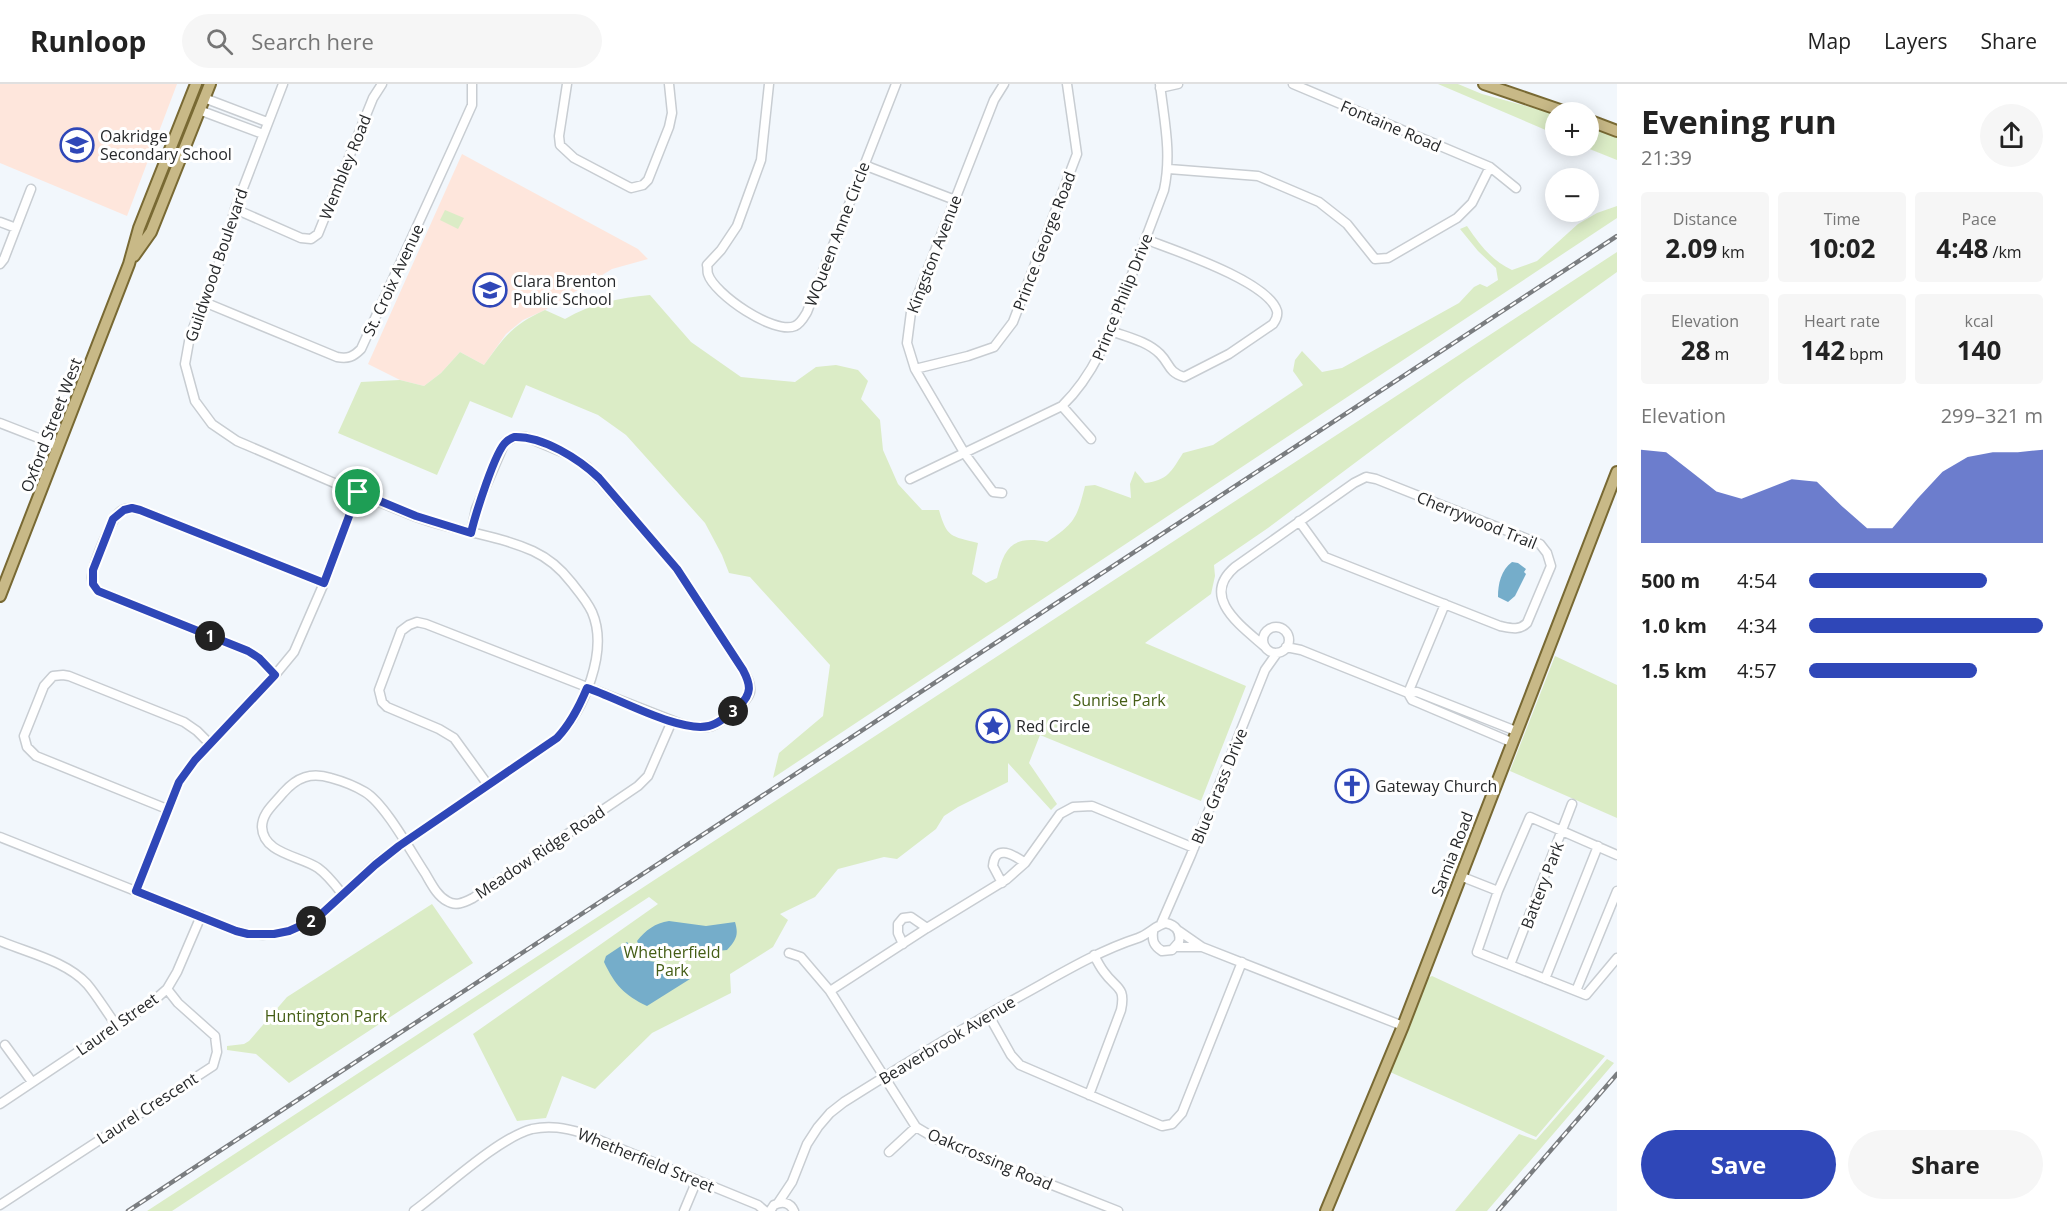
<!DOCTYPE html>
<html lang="en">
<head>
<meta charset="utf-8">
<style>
  :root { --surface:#fff; --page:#f6f6f6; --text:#222; --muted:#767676; --line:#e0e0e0; --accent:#2f47b8 }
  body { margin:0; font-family:"Open Sans",sans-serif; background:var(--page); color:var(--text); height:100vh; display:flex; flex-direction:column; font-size:22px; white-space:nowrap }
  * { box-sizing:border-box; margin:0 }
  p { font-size:20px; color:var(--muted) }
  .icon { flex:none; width:33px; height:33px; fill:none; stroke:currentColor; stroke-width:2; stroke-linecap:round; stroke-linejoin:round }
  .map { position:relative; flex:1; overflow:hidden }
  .side { display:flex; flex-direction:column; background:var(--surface); width:450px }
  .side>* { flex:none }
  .tools { position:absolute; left:1545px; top:18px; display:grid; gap:12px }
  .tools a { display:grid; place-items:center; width:54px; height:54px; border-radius:50%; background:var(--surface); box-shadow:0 3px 15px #0003; font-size:30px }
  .pin { position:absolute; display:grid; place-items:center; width:51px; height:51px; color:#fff; margin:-26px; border:3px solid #fff; border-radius:50%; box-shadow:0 2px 6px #0007 }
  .km { position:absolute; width:30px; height:30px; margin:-15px; border-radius:50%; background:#222; color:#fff; font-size:16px; line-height:30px; text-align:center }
  .round { display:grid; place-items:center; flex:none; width:63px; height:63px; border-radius:32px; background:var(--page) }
  .summary { display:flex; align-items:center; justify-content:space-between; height:102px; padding:0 24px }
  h1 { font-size:33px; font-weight:700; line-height:45px }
  .stats { display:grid; grid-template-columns:repeat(3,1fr); gap:9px; height:102px; padding:6px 24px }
  .stats div { display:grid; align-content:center; border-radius:6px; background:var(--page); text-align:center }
  .stats b { font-size:26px; font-weight:700 }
  .stats small { font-size:16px; font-weight:400 }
  .stats p { font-size:16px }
  .chart { height:168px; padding:12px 24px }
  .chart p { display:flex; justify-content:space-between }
  .chart svg { width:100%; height:108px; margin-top:6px; fill:var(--accent); opacity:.7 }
  .primary-button { display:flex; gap:12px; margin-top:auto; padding:12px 24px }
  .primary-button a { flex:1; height:69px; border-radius:36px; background:var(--accent); color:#fff; font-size:24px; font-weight:700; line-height:69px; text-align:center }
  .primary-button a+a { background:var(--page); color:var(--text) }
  ul { padding:0 24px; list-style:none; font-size:20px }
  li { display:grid; grid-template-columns:96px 72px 1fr; align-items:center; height:45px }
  li i { height:15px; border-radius:8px; background:var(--accent) }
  header { display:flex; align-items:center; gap:36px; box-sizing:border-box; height:84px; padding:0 30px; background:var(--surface); border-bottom:2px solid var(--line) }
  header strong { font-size:28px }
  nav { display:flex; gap:33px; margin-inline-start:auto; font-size:21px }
  .search { width:420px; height:54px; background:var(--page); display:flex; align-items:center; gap:15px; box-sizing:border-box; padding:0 21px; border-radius:33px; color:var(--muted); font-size:22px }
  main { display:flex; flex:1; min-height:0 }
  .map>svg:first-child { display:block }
  .industrial { fill:#fee6dc }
  .green { fill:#dbecc6 }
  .water { fill:#75adca }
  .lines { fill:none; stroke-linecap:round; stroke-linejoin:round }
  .minor-casing { stroke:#c8cdd2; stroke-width:11 }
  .major-casing { stroke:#786933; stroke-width:14 }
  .minor { stroke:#fff; stroke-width:8 }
  .major { stroke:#c8b987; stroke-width:10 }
  .rail-casing { stroke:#7a7d80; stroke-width:4.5 }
  .rail { stroke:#fff; stroke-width:2; stroke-dasharray:7; stroke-linecap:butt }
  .route-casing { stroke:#fff; stroke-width:12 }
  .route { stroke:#2f47b8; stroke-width:8 }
  .labels { text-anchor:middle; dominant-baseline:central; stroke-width:6; stroke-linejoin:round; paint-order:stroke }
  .street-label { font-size:16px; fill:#27292b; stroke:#fff }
  .poi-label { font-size:16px; fill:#27292b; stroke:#fff; text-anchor:start }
  .park-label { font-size:16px; fill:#455e16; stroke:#fff }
</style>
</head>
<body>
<header>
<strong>Runloop</strong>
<div class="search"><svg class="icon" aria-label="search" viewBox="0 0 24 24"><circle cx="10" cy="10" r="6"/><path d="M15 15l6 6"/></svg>Search here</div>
<nav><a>Map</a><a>Layers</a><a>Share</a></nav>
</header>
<main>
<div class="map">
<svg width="1617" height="1127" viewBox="0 0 1617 1127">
  <rect width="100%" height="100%" fill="#f2f7fc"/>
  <path class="industrial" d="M0 0H177L127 132 0 79Z
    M462 70 638 165 648 175 612 185 545 226 523 236 506 250 484 281 460 268 441 289 424 302 400 296 368 280Z"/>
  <path class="green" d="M1438 0H1458L1482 10 1555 30V50Z
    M1589 40 1617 49V76L1582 62H1588Z
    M1617 122V134L773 694 779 669 823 632 830 581 750 493 729 489 722 471 705 439 626 351 598 331 526 301 512 334 470 317 437 391 338 349 361 298 400 296 424 302 441 289 460 268 484 281C505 252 512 241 545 226L565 235C592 219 619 214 650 211L691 258 741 293 795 298 816 283 836 281 858 286 868 297 861 315 880 336 883 366 898 400 922 426H939C947 454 951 452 978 459L972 490 986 499 997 494C1004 463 1013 451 1047 458 1075 439 1077 434 1085 402L1095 401 1131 414 1130 400 1135 387 1145 399C1168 396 1171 388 1183 369L1213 361 1303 301 1293 287 1295 276 1302 267 1322 288 1342 284 1459 219 1474 203 1480 200 1487 203 1498 196 1496 184 1478 167 1460 145 1467 142C1480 161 1491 176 1512 186L1537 177 1578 140 1597 129Z
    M445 126 464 134 458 145 440 136Z
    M1617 168V188L1463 298 1268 444 1214 481 1215 492 1211 510 1145 559 1246 602 1201 717 1040 651 1029 679 1057 720 1051 726 1008 679V698L958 723 944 732 936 745 897 775 884 773 838 785 815 813 780 830 788 836 773 863 730 890 731 909 652 949 595 1005 562 992 546 1034 517 1037 473 950 658 820 649 813 172 1127H147Z
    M1555 572 1617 601V734L1510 687Z
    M432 820 473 879 289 999 256 970 227 966V962L244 960 249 957 287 913Z
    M1432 892 1605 972 1536 1053 1390 988 1428 894Z
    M1607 975 1614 979 1487 1127H1455L1519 1050 1536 1056Z"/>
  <path class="water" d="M1512 478 1518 479 1526 485 1524 488 1526 490 1515 512 1508 518 1498 513C1498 500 1501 486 1512 478Z
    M669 837 706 842 735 838C739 851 736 856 727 866L655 873 641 866 637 857C646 846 655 839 669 837Z
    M627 858 643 876 662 879 686 887 690 895 647 922C624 911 615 901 604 878L606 872Z"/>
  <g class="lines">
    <g class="minor-casing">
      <path id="minor" d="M567 0 559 52 560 61 574 74 631 104 643 101 648 96 669 43 672 29 669 0
        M769 0 761 76 737 142 721 166 707 181C708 184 707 187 708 190 714 210 774 251 795 242 801 239 804 233 807 228L896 0
        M1293 0 1490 83 1516 104
        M1160 4 1178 0
        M204 14 267 38
        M199 26 263 50
        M864 81 955 116
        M1169 85 1258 92 1319 118 1347 140 1375 175 1388 174 1457 134 1472 119 1490 83
        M235 125 301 154 311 155 318 150 373 14 382 0
        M0 138 16 144
        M0 180 4 175 31 105
        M204 218 337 273C348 275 353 273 361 265L455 59 472 21V0
        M1111 247C1127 253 1147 257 1160 270 1170 280 1168 288 1184 293L1229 270 1273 240C1276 236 1278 232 1277 227 1268 197 1173 166 1145 155
        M915 285 968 272 994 263 1013 238 1077 70 1067 0
        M1062 322 1091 355
        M0 339 59 362
        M910 395 1062 322C1096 289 1111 246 1128 201 1140 169 1152 137 1164 106 1172 69 1164 36 1160 0
        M1002 409 993 408 965 370 915 285 907 259 911 228 994 16 1004 0
        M471 449 476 425 505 358 515 353H526L569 371 586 382 599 395 677 485 743 586C747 593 751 600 750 608 748 618 722 638 712 642 703 645 693 642 684 641L426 540 417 538 409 541 401 547 379 606 382 618 387 623 439 645 454 654 488 701
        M1263 556a13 13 0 1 1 26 0a13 13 0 1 1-26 0Z
        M1264 562C1240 541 1200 513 1235 483L1354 399 1366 393 1376 395 1540 460 1547 469 1551 482 1527 539C1519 547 1510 544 1500 542L1325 473 1299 437
        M1286 563 1301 566 1408 609 1417 608 1516 647
        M275 591 259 574 248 567 98 507C95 503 92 499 92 494 92 482 112 433 121 427 127 423 133 424 140 426L324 499
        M1408 609 1412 616 1511 658
        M1408 609 1445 520
        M167 725 36 672 27 663 24 652 44 602 53 592 63 591 69 592 184 638 197 647 210 660
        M0 753 236 847C300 864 331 820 373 782 381 775 391 769 399 762L557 654C584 626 609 567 592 528 587 517 579 508 571 498 561 485 548 474 533 467 495 450 453 447 414 432 355 409 296 382 237 357L212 340 195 317 185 280 190 252 221 174 235 125 283 0
        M1617 771 1530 733 1498 807 1477 868 1586 911 1617 874
        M1460 792 1498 807
        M1002 799 993 782C995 759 1014 771 1025 779
        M136 807 179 698 195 676 275 591 294 568 324 499 358 408
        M343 811C336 802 328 791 318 784 301 772 263 770 262 743 262 729 274 720 283 709 297 693 311 688 331 694 342 697 355 702 365 708 385 720 411 768 425 789 431 799 437 812 447 817 456 823 465 818 473 814L638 702 648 692 672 637
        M1161 840 1191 771 1265 586 1277 569
        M1179 847 1202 863 1403 942
        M0 857C28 869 66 877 87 900 98 913 107 929 117 942
        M903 860 898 849V840L903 834 911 833 927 844
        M1176 863H1202
        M789 869 801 873 830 907 916 1043 938 1056 1118 1127
        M1510 881 1572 720
        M1545 895 1598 762
        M830 907 927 844 1007 795 1025 779 1060 730 1073 723 1092 722 1194 764
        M1576 907 1617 807
        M988 930 1011 971 1020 981 1162 1042 1172 1040 1182 1029 1242 878
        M5 961 32 998
        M1089 1011 1121 926C1126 902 1116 905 1104 888 1100 883 1097 877 1094 871
        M0 1020 151 919 167 905 177 888 201 832
        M889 1068 916 1043
        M778 1119 792 1098 807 1060 818 1043 830 1029 844 1018C903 981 963 944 1024 910 1062 889 1098 867 1138 854 1149 850 1156 841 1166 839 1176 841 1181 848 1179 858L1172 866 1162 867C1154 862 1152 857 1153 848
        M0 1121 213 982 217 968 215 952 178 919 167 905
        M414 1127C444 1105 498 1054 532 1045 550 1041 565 1044 582 1049L758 1121 765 1127
        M684 1127 697 1096
        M770 1127 774 1121C782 1117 790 1118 794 1127"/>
    </g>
    <g class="major-casing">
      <path id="major" d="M1484 0 1566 28
        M1588 36 1617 47
        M134 172 151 148 210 0
        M0 512 129 180 139 144 196 0
        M1326 1127 1403 942 1617 388"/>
    </g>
    <use href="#minor" class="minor"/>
    <use href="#major" class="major"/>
    <g class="rail-casing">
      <path id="rail" d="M128 1127 1617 152
        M1498 1127 1617 990"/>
    </g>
    <use href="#rail" class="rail"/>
  </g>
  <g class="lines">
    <g class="route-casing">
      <path id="route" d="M514 353C543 352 579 375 599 394L677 485 743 586C751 601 752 610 739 622 731 629 719 640 709 642 679 649 618 614 587 604 579 623 571 639 557 654L399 762 375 781 316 835 289 847 274 850H248L236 847 136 807 179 698 195 676 275 591 259 574 248 567 98 507 93 500V486L113 435 124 426 132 424 140 426 324 499 358 408 416 432 471 449C475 432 495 367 506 358 509 355 512 354 514 353Z"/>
    </g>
    <use href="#route" class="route"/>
  </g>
  <defs>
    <g id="school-ring" transform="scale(1.725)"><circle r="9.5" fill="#fff" stroke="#2f47b8" stroke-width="1.5"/><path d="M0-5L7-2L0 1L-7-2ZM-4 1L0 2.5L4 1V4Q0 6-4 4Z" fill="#2f47b8"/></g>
    <g id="sight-ring" transform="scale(1.725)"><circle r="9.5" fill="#fff" stroke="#2f47b8" stroke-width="1.5"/><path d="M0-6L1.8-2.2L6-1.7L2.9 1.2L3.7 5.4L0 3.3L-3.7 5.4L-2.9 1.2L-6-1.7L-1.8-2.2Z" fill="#2f47b8"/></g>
    <g id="church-ring" transform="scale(1.725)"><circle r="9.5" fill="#fff" stroke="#2f47b8" stroke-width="1.5"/><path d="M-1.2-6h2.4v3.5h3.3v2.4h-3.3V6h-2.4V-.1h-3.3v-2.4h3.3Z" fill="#2f47b8"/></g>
  </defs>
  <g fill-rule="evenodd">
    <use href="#school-ring" x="77" y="61"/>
    <use href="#school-ring" x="490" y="206"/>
    <use href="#sight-ring" x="993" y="642"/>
    <use href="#church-ring" x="1352" y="702"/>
  </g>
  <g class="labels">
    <g class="street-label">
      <text transform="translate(1391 42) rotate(23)">Fontaine Road</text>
      <text transform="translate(345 83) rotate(-68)">Wembley Road</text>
      <text transform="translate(837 150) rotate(-69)">WQueen Anne Circle</text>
      <text transform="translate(1044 157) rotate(-69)">Prince George Road</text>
      <text transform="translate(934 170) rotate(-69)">Kingston Avenue</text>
      <text transform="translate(216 181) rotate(-71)">Guildwood Boulevard</text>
      <text transform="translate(393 196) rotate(-65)">St. Croix Avenue</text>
      <text transform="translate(1122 213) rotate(-68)">Prince Philip Drive</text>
      <text transform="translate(51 341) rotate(-69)">Oxford Street West</text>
      <text transform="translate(1477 436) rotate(22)">Cherrywood Trail</text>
      <text transform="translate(1219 702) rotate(-68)">Blue Grass Drive</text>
      <text transform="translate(540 768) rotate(-34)">Meadow Ridge Road</text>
      <text transform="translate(1452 770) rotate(-69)">Sarnia Road</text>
      <text transform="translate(1542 801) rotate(-69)">Battery Park</text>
      <text transform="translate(117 940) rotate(-35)">Laurel Street</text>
      <text transform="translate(947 956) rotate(-31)">Beaverbrook Avenue</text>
      <text transform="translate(147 1024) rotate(-33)">Laurel Crescent</text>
      <text transform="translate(990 1075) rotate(23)">Oakcrossing Road</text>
      <text transform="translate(646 1076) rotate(22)">Whetherfield Street</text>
    </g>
    <g class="poi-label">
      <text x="100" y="52">Oakridge<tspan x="100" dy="18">Secondary School</tspan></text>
      <text x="513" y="197">Clara Brenton<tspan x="513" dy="18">Public School</tspan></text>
      <text x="1016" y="642">Red Circle</text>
      <text x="1375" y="702">Gateway Church</text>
    </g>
    <g class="park-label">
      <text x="1119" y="616">Sunrise Park</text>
      <text x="672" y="868">Whetherfield<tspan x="672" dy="18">Park</tspan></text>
      <text x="326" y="932">Huntington Park</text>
    </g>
  </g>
</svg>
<div class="tools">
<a>+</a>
<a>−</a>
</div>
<div class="pin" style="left:358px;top:408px;background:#1e9e55"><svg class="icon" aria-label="arrive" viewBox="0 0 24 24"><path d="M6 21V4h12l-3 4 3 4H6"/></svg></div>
<b class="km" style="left:210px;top:552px">1</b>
<b class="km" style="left:311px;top:837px">2</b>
<b class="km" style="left:733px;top:627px">3</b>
</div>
<section class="side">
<div class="summary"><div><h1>Evening run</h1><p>21:39</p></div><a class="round"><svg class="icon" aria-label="share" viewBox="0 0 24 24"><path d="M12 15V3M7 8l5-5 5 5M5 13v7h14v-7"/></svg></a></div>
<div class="stats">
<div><p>Distance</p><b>2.09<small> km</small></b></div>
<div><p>Time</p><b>10:02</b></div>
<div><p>Pace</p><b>4:48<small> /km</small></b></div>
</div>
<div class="stats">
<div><p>Elevation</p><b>28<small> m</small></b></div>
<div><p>Heart rate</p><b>142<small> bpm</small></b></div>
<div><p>kcal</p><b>140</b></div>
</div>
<div class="chart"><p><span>Elevation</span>299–321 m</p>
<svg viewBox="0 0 160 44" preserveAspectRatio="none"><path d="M0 44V6L10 7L20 15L30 23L40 26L50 22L60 18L70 19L80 29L90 38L100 38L110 26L120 15L130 9L140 7L150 7L160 6V44z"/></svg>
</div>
<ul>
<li><b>500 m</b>4:54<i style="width:76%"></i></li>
<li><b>1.0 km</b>4:34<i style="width:100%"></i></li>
<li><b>1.5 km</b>4:57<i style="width:72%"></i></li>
</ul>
<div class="primary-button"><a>Save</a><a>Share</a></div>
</section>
</main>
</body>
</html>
